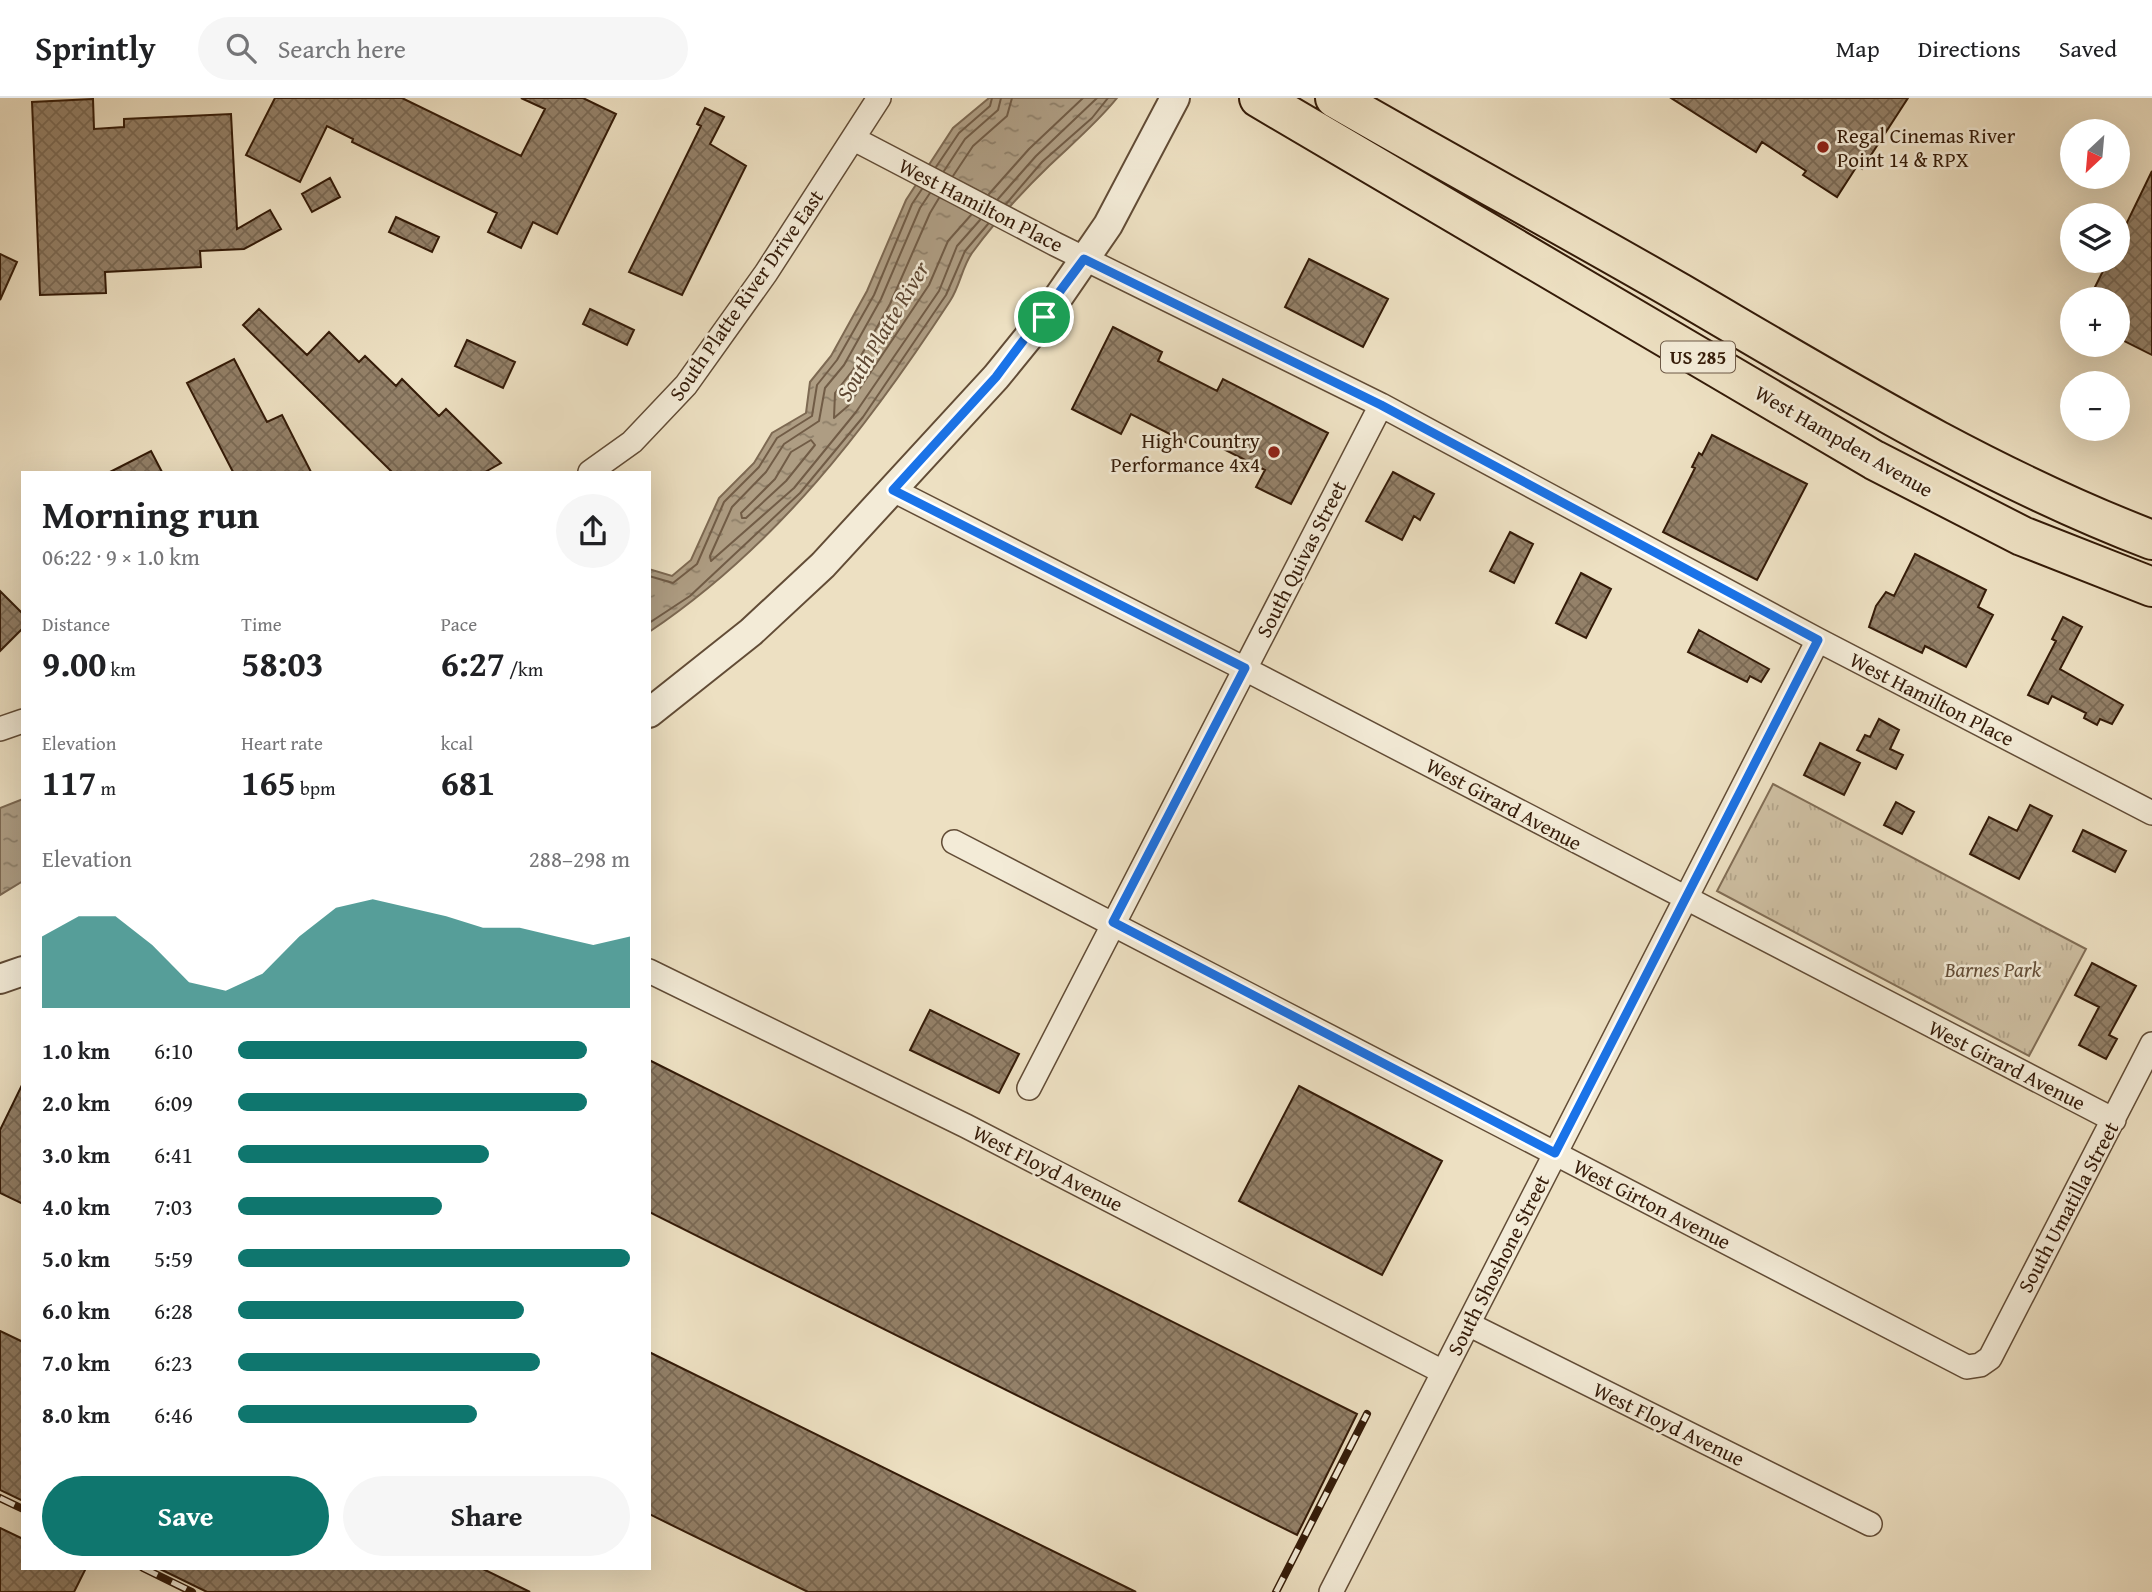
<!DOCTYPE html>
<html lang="en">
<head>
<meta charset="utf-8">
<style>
  :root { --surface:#fff; --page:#f6f6f6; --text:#202124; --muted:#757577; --line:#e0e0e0; --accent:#0f766e }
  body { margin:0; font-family:"Gentium Book Plus",serif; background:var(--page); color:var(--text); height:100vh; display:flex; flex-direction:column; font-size:26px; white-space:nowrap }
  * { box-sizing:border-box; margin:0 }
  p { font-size:23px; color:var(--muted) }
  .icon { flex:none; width:38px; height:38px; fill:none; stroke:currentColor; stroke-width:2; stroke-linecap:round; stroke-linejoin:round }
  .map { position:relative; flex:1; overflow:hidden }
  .side { position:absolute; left:21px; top:373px; width:630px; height:1099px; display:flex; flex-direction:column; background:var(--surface); border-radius:0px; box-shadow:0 7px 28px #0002 }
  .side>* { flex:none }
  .needle { width:46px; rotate:206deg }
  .fabs { position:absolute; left:2060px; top:21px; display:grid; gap:14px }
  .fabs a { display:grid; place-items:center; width:70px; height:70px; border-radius:50%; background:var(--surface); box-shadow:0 7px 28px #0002; font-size:35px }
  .pin { position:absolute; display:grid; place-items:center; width:60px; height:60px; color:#fff; margin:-30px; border:4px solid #fff; border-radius:50%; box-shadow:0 2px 7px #0007 }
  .round { display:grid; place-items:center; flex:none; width:74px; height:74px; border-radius:37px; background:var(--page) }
  .headline { display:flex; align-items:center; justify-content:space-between; height:119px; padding:0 21px }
  h1 { font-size:38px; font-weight:700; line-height:52px }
  .metrics { display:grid; grid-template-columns:repeat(3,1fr); gap:10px; height:119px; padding:7px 21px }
  .metrics div { display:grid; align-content:center }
  .metrics b { font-size:35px; font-weight:700 }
  .metrics small { font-size:19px; font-weight:400 }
  .metrics p { font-size:19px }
  .chart { height:196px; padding:14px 21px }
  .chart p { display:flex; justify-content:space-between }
  .chart svg { width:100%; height:126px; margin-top:7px; fill:var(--accent); opacity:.7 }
  .primary-button { display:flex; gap:14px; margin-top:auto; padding:14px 21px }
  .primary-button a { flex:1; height:80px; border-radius:42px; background:var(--accent); color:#fff; font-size:28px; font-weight:700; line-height:80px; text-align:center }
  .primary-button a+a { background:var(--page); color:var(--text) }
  ul { padding:0 21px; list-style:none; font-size:23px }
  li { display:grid; grid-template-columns:112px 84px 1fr; align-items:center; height:52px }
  li i { height:18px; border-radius:9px; background:var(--accent) }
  header { display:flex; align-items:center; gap:42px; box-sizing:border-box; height:98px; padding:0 35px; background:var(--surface); border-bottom:2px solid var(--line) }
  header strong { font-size:33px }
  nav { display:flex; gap:38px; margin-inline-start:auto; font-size:24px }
  .search { width:490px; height:63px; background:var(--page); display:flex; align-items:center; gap:18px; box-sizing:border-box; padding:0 24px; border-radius:38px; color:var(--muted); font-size:26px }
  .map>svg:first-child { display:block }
  .park { fill:url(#park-tufts); stroke:#816d55; stroke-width:2 }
  .water { fill:url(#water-ripples); stroke:#7d6952; stroke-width:2 }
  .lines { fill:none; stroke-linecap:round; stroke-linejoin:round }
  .shore { stroke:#715c46; stroke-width:2 }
  .building { fill:url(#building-cross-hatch); stroke:#341b08; stroke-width:2 }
  .minor-casing { stroke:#624c36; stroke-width:26 }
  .tertiary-casing { stroke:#624c36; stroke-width:32 }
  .trunk-casing { stroke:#341b08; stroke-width:42 }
  .minor { stroke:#f3ebd7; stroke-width:23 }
  .tertiary { stroke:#f3ebd7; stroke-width:28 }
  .trunk { stroke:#ede0c2; stroke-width:38 }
  .rail-casing { stroke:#341b08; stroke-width:8 }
  .rail { stroke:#f3ebd7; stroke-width:5; stroke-dasharray:16; stroke-linecap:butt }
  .route-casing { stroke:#fff; stroke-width:14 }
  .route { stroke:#1a73e8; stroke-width:9 }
  .poi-dot { fill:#8f2418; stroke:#f3ebd7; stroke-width:2.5 }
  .labels { text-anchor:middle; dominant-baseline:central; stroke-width:5; stroke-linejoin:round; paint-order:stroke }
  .shield { fill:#f3ebd7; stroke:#6d5946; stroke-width:2 }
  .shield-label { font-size:19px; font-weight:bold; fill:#341b08 }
  .poi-label { font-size:21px; fill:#341b08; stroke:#f3ebd7; text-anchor:start }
  .street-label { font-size:21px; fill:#341b08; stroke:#f3ebd7 }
  .park-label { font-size:21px; font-style:italic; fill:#624c36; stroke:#f3ebd7 }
  .water-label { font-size:23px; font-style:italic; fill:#5f4833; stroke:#f3ebd7 }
</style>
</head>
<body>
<header>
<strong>Sprintly</strong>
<div class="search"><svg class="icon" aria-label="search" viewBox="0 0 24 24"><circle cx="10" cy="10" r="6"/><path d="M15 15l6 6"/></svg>Search here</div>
<nav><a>Map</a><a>Directions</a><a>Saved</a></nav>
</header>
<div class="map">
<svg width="2152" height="1494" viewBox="0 0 2152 1494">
  <defs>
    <pattern id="park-tufts" width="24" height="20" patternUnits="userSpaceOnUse" patternTransform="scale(1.75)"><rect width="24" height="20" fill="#cebfa2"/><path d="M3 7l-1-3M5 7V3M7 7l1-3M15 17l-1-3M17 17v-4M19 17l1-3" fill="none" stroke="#b2a48a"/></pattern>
    <pattern id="water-ripples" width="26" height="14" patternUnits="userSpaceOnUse" patternTransform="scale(1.75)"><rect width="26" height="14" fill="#ae9d83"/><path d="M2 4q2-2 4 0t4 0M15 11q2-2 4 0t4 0" fill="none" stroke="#8e7f69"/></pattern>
    <pattern id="building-cross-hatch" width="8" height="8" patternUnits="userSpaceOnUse" patternTransform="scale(1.75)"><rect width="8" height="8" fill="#948169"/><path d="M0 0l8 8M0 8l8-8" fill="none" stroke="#7a6954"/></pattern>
  </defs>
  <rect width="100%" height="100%" fill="#ede0c2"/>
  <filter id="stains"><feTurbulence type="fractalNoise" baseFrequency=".00286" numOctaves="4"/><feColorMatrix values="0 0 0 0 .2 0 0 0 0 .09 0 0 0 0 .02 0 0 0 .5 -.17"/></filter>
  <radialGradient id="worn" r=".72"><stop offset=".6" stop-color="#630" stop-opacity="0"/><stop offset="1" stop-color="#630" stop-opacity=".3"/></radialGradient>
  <path class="park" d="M1773 686 2086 851 2029 958 1717 793Z"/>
  <path class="water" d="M989 0H1117C1097 25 1073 45 1050 67 1023 93 994 125 972 155 962 169 960 188 950 203 867 330 777 448 649 534V471L672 478 691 462 719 400 754 365 772 335 806 315 810 284 831 258 867 193 906 102 953 30Z
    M23 701V783L0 797V710Z"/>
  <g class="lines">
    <path class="shore" d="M936 69 959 35 990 8 992 0
      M944 73 965 41 998 12 1001 0
      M953 78 973 48 1007 18 1012 0
      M930 95 920 110 881 201 844 267 825 290 819 323 784 346 766 374 732 409 710 458 711 463 794 390 856 314 939 193 957 148 980 122
      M989 96 1029 51 1083 0
      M939 100 930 115 890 206 853 272 835 295 834 320 848 308 929 187 948 143 971 117
      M998 101 1036 58 1097 0
      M1006 106 1042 64 1092 20 1108 0
      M811 342 815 347 786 383 746 420H742L741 415 775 381 791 354Z
      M649 478 673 485 697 466 724 404 759 369 777 340 812 318 817 287 837 262 874 197 912 106 922 91
      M649 525 690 498 800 395 863 319 946 197 965 153 988 126"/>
  </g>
  <path class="building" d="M275 0H402L521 58 545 11 521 0H583L616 16 557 136 533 124 521 150 488 134 497 115 352 44 353 41 327 28 300 84 246 57Z
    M1671 0H1908L1862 71 1857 68 1837 99 1803 77 1806 73 1762 44 1756 54Z
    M93 1 94 31 124 29V21L231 16 237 131 270 112 281 131 244 151 200 153 201 169 105 174 106 195 40 197 32 4Z
    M705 10 724 19 710 46 746 68 682 197 629 174 701 28 697 26Z
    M2152 73V257L2118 240V201H2089L2108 163H2118V143Z
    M330 80 340 99 312 114 302 96Z
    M396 119 439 139 432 154 389 134Z
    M0 156 17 164 0 202Z
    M1309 161 1388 201 1363 249 1285 209Z
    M259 211 307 257 329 234 359 264 365 258 396 288 402 281 439 318 446 311 501 365 485 374H392L243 227Z
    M590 211 634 232 627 247 583 226Z
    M1113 229 1162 254 1158 263 1217 293 1223 281 1328 335 1291 406 1256 389 1265 372 1194 336 1189 346 1131 316 1121 336 1072 311Z
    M467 242 515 264 503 290 455 268Z
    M234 261 267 324 282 317 311 374H233L187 285Z
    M1712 337 1807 386 1757 482 1663 434 1695 370 1692 369 1699 355 1702 357Z
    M151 353 162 374H110Z
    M1393 374 1434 396 1420 422 1414 418 1402 442 1366 423Z
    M1510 434 1533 446 1514 485 1490 473Z
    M1915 456 1986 492 1978 509 1993 517 1966 569 1925 548 1922 555 1869 529 1876 508 1886 494 1894 498Z
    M1581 475 1611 491 1586 540 1556 525Z
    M0 493 23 516V530L0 553Z
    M2063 519 2082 529 2060 571 2123 607 2112 626 2100 621 2097 627 2084 620 2086 615 2052 598 2048 606 2028 597 2056 543 2052 541Z
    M1699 532 1769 571 1761 584 1750 578 1747 584 1688 554Z
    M1879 621 1899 632 1890 651 1903 657 1896 671 1857 652 1865 637 1870 639Z
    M1820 645 1860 665 1844 697 1804 677Z
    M1896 704 1914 714 1902 736 1884 727Z
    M2030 707 2052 718 2019 781 1970 756 1989 719 2017 733Z
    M2083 732 2126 753 2115 774 2073 753Z
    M2092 865 2136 888 2109 937 2117 941 2106 961 2079 947 2099 909 2075 897Z
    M930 912 1019 956 999 995 910 952Z
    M649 962 1357 1316 1297 1437 649 1114Z
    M23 985V1106L0 1095V1032Z
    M1299 988 1442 1063 1382 1177 1239 1103Z
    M0 1233 23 1244V1403L0 1392Z
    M649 1254 1136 1494H808L649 1416Z
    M0 1430 23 1441V1470H86L74 1494H0Z
    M158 1470H481L530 1494H207Z"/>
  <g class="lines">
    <g class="minor-casing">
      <path id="minor" d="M854 41 1055 146 1381 307 1818 542 2152 715
        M590 374 632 344 686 287 766 175 879 0
        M893 392 1245 571 2114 1022
        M0 631 23 623
        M954 744 1967 1269 1980 1267 1990 1260 2152 946
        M649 873 966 1028 1443 1274
        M1029 990 1381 307
        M1468 1226 1870 1426
        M1331 1494 1818 542"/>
    </g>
    <g class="tertiary-casing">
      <path id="tertiary" d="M649 615 751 534 823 467 996 279 1044 220 1108 127 1175 0
        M0 881 23 873"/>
    </g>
    <g class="trunk-casing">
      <path id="trunk" d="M1259 0 1874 362 2022 438 2152 489
        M1335 0C1449 66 1566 129 1680 195 1834 285 1985 378 2152 442"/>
    </g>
    <use href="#minor" class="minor"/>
    <use href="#tertiary" class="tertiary"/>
    <use href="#trunk" class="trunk"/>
    <g class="rail-casing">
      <path id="rail" d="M0 1400 23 1411
        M143 1470 192 1494
        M1276 1494 1367 1316"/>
    </g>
    <use href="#rail" class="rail"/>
  </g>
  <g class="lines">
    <g class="route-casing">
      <path id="route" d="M1084 161 1381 307 1818 542 1555 1055 1113 824 1245 570 893 392 996 279Z"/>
    </g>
    <use href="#route" class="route"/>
  </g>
  <g class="poi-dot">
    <circle cx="1823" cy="49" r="7"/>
    <circle cx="1274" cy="354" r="7"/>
  </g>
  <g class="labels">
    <rect class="shield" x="1661" y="243.5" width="74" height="31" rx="5"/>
    <g class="shield-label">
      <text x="1698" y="259">US 285</text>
    </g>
    <g class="poi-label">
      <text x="1837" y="37">Regal Cinemas River<tspan x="1837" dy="24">Point 14 &amp; RPX</tspan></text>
      <text x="1260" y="342" text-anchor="end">High Country<tspan x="1260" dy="24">Performance 4x4</tspan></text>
    </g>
    <g class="street-label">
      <text transform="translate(981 107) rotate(27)">West Hamilton Place</text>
      <text transform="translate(746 197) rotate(-55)">South Platte River Drive East</text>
      <text transform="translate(1844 343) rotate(30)">West Hampden Avenue</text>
      <text transform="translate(1301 461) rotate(-63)">South Quivas Street</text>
      <text transform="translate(1932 601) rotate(27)">West Hamilton Place</text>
      <text transform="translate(1504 706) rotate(28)">West Girard Avenue</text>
      <text transform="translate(2007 967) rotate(27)">West Girard Avenue</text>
      <text transform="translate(1048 1070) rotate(27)">West Floyd Avenue</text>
      <text transform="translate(1652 1106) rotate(27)">West Girton Avenue</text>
      <text transform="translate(2068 1109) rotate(-62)">South Umatilla Street</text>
      <text transform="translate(1498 1167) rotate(-63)">South Shoshone Street</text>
      <text transform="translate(1669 1326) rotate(26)">West Floyd Avenue</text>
    </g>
    <g class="park-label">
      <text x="1993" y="871">Barnes Park</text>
    </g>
    <g class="water-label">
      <text transform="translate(882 233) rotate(-59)">South Platte River</text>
    </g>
  </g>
  <rect width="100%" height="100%" filter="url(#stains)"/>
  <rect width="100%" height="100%" fill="url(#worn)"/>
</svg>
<div class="fabs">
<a><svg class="needle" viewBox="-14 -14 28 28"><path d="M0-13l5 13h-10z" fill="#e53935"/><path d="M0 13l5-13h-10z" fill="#757577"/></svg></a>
<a><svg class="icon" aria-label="layers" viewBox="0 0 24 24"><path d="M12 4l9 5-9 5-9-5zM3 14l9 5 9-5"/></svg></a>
<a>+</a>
<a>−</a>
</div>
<div class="pin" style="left:1044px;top:219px;background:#1e9e55"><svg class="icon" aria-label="arrive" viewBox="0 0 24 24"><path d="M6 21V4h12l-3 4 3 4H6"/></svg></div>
<section class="side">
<div class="headline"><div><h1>Morning run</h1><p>06:22 · 9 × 1.0 km</p></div><a class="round"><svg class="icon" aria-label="share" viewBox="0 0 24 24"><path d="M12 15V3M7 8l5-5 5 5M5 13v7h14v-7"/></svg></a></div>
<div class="metrics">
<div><p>Distance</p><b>9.00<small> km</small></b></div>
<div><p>Time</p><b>58:03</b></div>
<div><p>Pace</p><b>6:27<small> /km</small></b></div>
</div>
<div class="metrics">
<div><p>Elevation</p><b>117<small> m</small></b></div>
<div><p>Heart rate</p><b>165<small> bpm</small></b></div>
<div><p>kcal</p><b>681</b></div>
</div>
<div class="chart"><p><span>Elevation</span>288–298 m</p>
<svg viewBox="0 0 160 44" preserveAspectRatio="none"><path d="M0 44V19L10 12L20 12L30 22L40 35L50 38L60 32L70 19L80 9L90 6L100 9L110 12L120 16L130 16L140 19L150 22L160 19V44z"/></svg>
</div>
<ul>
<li><b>1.0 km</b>6:10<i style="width:89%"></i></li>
<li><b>2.0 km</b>6:09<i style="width:89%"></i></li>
<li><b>3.0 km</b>6:41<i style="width:64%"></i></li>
<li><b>4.0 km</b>7:03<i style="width:52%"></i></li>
<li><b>5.0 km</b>5:59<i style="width:100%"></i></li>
<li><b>6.0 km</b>6:28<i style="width:73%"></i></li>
<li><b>7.0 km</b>6:23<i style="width:77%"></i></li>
<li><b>8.0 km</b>6:46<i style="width:61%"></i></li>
</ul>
<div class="primary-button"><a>Save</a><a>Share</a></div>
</section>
</div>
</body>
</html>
